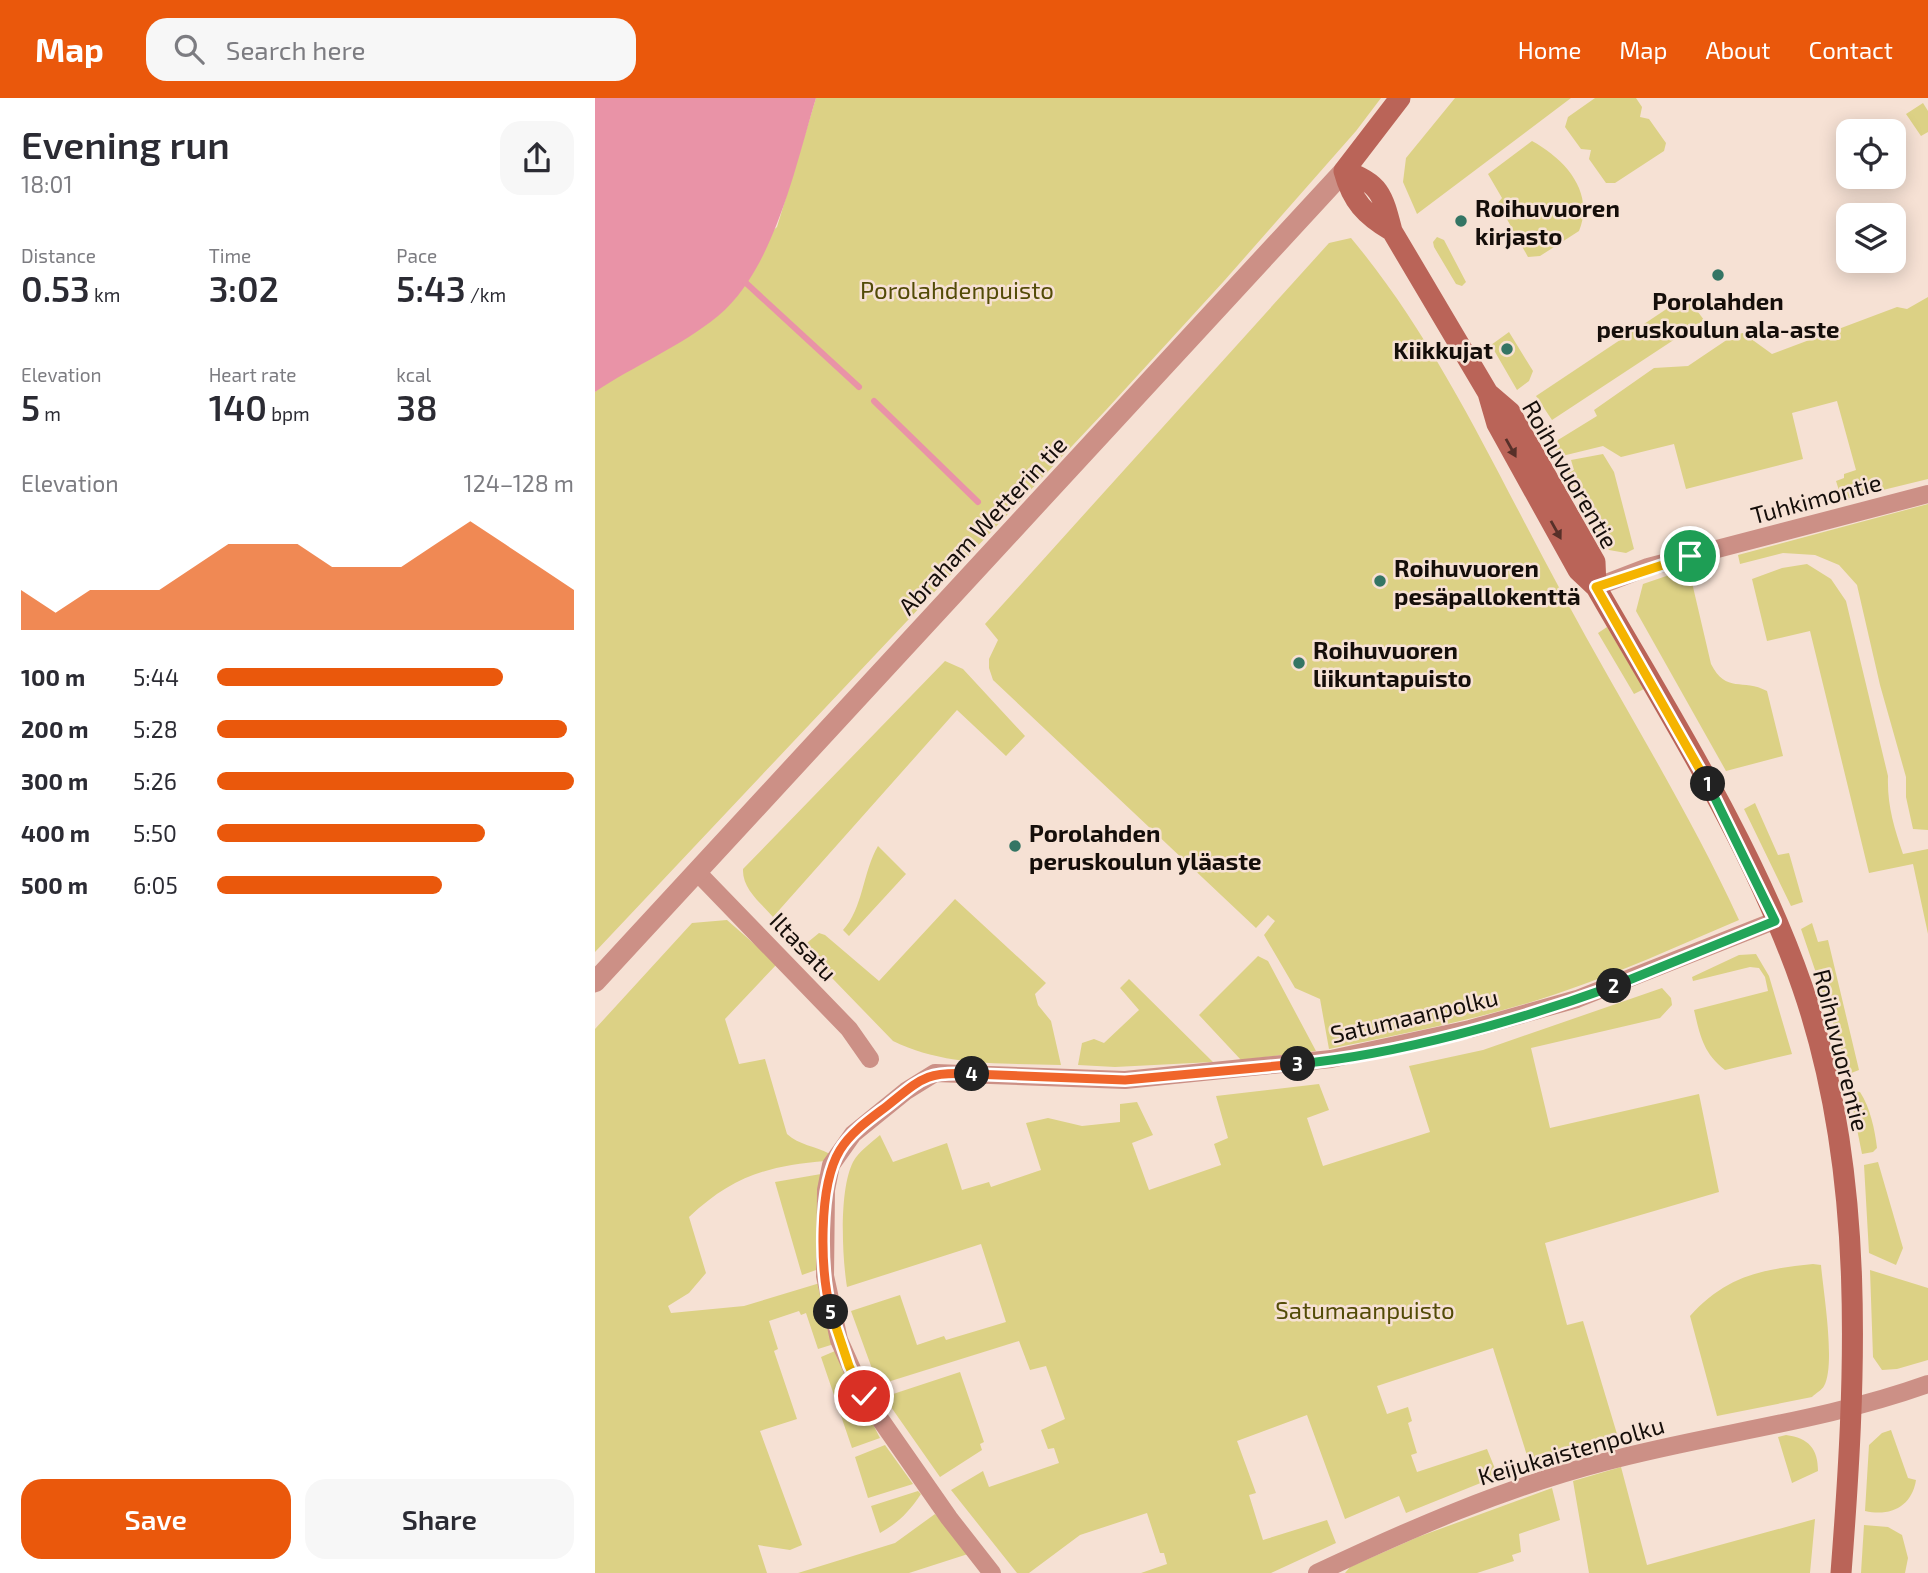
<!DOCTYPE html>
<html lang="en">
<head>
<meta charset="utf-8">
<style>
  :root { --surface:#fff; --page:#f7f7f7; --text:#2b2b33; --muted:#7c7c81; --accent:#ea580c }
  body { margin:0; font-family:"Exo 2",sans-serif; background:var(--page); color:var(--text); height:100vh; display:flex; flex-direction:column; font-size:26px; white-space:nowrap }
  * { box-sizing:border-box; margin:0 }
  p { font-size:23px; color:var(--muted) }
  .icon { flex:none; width:38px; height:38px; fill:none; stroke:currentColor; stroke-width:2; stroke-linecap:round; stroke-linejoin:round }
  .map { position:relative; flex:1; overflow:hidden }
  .drawer { display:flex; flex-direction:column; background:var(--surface); width:595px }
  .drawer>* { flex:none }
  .controls { position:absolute; left:1241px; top:21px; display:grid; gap:14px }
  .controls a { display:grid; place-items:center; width:70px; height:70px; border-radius:14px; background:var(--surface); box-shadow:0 4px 18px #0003; font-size:35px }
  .pin { position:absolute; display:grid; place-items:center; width:60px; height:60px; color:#fff; margin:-30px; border:4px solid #fff; border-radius:50%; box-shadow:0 2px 7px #0007 }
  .km { position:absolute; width:35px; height:35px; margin:-18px; border-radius:50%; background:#222; color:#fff; font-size:19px; line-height:35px; text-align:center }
  .round { display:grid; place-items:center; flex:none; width:74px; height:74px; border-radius:21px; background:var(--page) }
  .headline { display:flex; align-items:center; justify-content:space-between; height:119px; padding:0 21px }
  h1 { font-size:38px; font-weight:600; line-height:52px }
  .figures { display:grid; grid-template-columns:repeat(3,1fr); gap:10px; height:119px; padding:7px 21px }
  .figures div { display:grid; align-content:center }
  .figures b { font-size:35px; font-weight:600 }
  .figures small { font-size:19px; font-weight:400 }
  .figures p { font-size:19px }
  .chart { height:196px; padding:14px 21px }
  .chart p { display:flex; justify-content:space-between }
  .chart svg { width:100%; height:126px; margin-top:7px; fill:var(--accent); opacity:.7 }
  .primary-button { display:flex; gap:14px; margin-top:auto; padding:14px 21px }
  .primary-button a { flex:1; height:80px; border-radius:21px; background:var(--accent); color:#fff; font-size:28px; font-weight:600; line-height:80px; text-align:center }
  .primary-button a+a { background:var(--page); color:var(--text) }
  ul { padding:0 21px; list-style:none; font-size:23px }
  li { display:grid; grid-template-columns:112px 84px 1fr; align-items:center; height:52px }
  li i { height:18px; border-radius:9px; background:var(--accent) }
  header { display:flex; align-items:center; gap:42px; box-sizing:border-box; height:98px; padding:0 35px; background:var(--accent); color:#fff }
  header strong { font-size:33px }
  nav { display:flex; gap:38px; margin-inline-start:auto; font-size:24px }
  .search { width:490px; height:63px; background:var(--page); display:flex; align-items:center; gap:18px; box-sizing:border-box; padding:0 24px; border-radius:21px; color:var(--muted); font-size:26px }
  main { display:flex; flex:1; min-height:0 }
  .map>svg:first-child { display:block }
  .green { fill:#dcd185 }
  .water { fill:#e993a7 }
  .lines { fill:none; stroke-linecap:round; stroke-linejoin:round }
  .stream { stroke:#e993a7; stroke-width:6 }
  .minor { stroke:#cc9086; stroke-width:18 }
  .tertiary { stroke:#cc9086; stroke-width:21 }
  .secondary { stroke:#ba6458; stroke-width:21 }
  .oneway { fill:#573029 }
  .split-1-casing { stroke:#fff; stroke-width:14 }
  .split-2-casing { stroke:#fff; stroke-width:14 }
  .split-3-casing { stroke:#fff; stroke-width:14 }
  .split-4-casing { stroke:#fff; stroke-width:14 }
  .split-5-casing { stroke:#fff; stroke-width:14 }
  .split-6-casing { stroke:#fff; stroke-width:14 }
  .split-1 { stroke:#f5b400; stroke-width:9 }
  .split-2 { stroke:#22a559; stroke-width:9 }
  .split-3 { stroke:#22a559; stroke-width:9 }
  .split-4 { stroke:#f0652b; stroke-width:9 }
  .split-5 { stroke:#f0652b; stroke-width:9 }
  .split-6 { stroke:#f5b400; stroke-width:9 }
  .poi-dot { fill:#347564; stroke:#f6e1d4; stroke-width:2.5 }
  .labels { text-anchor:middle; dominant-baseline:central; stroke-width:5; stroke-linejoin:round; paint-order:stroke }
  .poi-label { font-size:24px; font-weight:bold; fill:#150e0a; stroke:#f6e1d4; text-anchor:start }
  .park-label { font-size:24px; fill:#534b07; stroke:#f6e1d4 }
  .street-label { font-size:24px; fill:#150e0a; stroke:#f6e1d4 }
</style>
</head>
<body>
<header>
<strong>Map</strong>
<div class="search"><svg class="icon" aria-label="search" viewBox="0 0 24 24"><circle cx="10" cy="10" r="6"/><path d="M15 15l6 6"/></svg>Search here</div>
<nav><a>Home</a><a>Map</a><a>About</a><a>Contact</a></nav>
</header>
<main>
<section class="drawer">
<div class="headline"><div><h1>Evening run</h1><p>18:01</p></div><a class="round"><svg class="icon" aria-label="share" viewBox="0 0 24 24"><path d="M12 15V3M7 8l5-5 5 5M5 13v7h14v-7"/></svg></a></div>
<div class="figures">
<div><p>Distance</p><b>0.53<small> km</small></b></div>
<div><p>Time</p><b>3:02</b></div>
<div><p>Pace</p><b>5:43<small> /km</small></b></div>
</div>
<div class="figures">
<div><p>Elevation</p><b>5<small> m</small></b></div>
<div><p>Heart rate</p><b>140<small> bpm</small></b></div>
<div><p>kcal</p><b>38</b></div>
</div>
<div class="chart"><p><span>Elevation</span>124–128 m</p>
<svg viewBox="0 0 160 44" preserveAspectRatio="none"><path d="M0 44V30L10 38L20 30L30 30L40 30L50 22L60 14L70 14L80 14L90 22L100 22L110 22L120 14L130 6L140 14L150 22L160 30V44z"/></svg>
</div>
<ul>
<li><b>100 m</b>5:44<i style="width:80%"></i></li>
<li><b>200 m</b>5:28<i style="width:98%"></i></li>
<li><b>300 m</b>5:26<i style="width:100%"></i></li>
<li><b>400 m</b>5:50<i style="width:75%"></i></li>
<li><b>500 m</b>6:05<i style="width:63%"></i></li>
</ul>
<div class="primary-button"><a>Save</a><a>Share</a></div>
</section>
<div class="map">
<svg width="1333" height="1475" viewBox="0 0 1333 1475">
  <rect width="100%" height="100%" fill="#f6e1d4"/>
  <path class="green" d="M221 0H786L761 33 629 183 511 312 0 854V294L182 129Z
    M860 0H976L822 116 808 84 811 60Z
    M1000 0H1041L1047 9 1045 19 1054 21 1071 45 1069 53 1020 85H1011L994 61 996 52 986 51 970 29 973 19Z
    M1328 5 1333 13V34L1326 38 1311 16Z
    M937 43C970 61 1000 94 984 133L945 158 933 159 903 105 907 100 893 76Z
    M842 139 849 142 871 184 867 188 861 186 839 149 838 144Z
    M756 140C844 245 902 376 967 495 1026 605 1092 709 1144 822 1083 848 1024 875 961 896 888 921 810 935 734 951L725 901 700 890 669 837 680 823 673 817 661 830 398 582 394 570V561L403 542 390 526 734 145Z
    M1091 198 1109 222 957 322 941 298Z
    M1333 199V381L1247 402 1241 383 1249 380V376L1261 372 1242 303 1197 315 1208 361 1091 391 1079 346 1026 359 1008 348 963 359 960 350 963 342 1002 318 999 312 1059 270 1093 268 1139 237 1148 235 1177 256 1302 209 1312 211Z
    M914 234 938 273 934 283 922 292 896 247Z
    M1008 356 1019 374 1039 451 1031 455 1014 452 972 375 979 372 976 362Z
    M1333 406V732L1318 731 1311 699V679L1285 587 1262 487 1244 467 1220 457 1188 455 1145 466 1143 457Z
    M1212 466 1236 481 1251 503 1293 678C1292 707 1299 729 1308 756L1333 751V836L1318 766 1274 775 1215 533 1172 543 1157 481 1187 470Z
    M1089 472 1095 476 1116 566C1131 596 1148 580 1172 593L1188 658 1131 673 1041 513 1048 486Z
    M1012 529 1049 591 1039 596 1003 535Z
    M350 563 368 571 430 638 411 658 362 612 178 819C166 805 147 791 148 771Z
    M1160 705 1183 757 1194 755 1208 804 1196 808 1149 711Z
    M283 748 311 776 254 838 248 832C268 811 268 773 283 748Z
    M360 801 451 885 440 896 443 907 456 923 466 967C409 965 351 969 298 943L207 849 224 835 230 837 284 883Z
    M132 822 182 866 130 921 144 966 170 961 192 1036C204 1047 220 1048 235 1056L231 1063C172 1068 138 1078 94 1119L111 1175 94 1195 73 1208 76 1215 149 1208 225 1185 239 1246 223 1251 211 1215 206 1217 204 1213 174 1223 183 1251 179 1253 202 1321 165 1333 207 1447 195 1452 163 1447 172 1475H0V931L97 825Z
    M1217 825 1223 844 1233 842 1264 972 1251 977 1245 945 1206 831Z
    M1161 856 1174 878 1197 956 1130 972C1108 955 1105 937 1099 912L1173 893 1170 879 1164 870 1155 869 1098 883 1097 879 1144 857Z
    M663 858 673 863 721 953 646 962 604 917Z
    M534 881 618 964 520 969 483 967 487 945 499 941 509 945 544 912 525 890Z
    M1067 890 1076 900 1077 907 1065 920 936 950 955 1030 1104 996 1124 1094 950 1145 972 1227 988 1223 1022 1336 935 1367 898 1250 782 1288 792 1316 813 1309 817 1323 813 1325 822 1355 816 1357 822 1374 892 1351 903 1378 811 1415 804 1398 750 1421 712 1317 642 1343 661 1395 654 1397 668 1442 732 1422 741 1445 676 1475H546L572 1466 569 1455H565L552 1415 485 1437 434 1475H422L356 1392 388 1373 394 1389 464 1365 459 1350 453 1351 446 1332 470 1321 451 1268 435 1272 424 1243 283 1287 256 1213 305 1197 322 1247 349 1238 351 1242 411 1224 386 1146 252 1189C247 1158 244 1092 258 1064 264 1053 276 1045 285 1037L298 1064 352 1045 367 1092 394 1084 396 1089 446 1072 431 1025 453 1020 487 1028 525 1024V1006L542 1004 558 1037 537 1045 554 1092 626 1067 619 1046 633 1040 621 998 724 986 734 1012 712 1020 728 1068 835 1034 814 968 888 952Z
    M1259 993 1265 994C1275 1009 1280 1032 1282 1050L1278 1054 1267 1056 1255 996Z
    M1283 1064 1308 1150 1301 1167 1274 1155 1269 1067Z
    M226 1076 221 1144 224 1171 207 1177 180 1084Z
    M1218 1166 1226 1167C1228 1192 1241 1267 1229 1288 1227 1292 1221 1295 1217 1299L1122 1318 1095 1218C1131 1178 1167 1171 1218 1166Z
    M1275 1172 1333 1190V1262L1302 1271 1287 1272 1278 1259Z
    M240 1253 260 1293 240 1300 226 1259Z
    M365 1274 389 1344 385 1346 387 1352 345 1379 289 1299Z
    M265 1301 285 1340 257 1350 243 1309Z
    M1296 1332 1313 1380 1321 1382C1317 1408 1296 1419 1270 1413L1274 1347 1287 1335Z
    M1191 1337C1214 1340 1223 1351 1223 1373L1197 1385 1183 1339Z
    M290 1347 318 1386 273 1400 260 1359Z
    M1026 1369 1052 1467 1220 1421 1215 1475H994L978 1383Z
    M957 1390 965 1422 924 1436 926 1454 917 1457 919 1463 882 1475H750L755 1469 823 1439Z
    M323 1393 326 1396C314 1414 303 1425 285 1435L276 1408Z
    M340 1416 373 1456 314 1475H203L300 1445Z
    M1269 1427 1293 1429 1307 1437 1313 1460 1310 1475H1266Z"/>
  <path class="water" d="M0 0H221C201 66 179 172 123 218 85 249 40 267 0 294Z"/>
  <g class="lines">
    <path class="stream" d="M151 185 264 289
      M279 303 383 404"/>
    <path class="minor" d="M1001 489 1053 469 1333 396
      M102 774 254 931 275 961
      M397 1475 354 1420 269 1298 244 1242 230 1178 231 1092 236 1067 258 1036 311 993 340 975 530 982 736 961 875 931 982 901 1179 823
      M722 1475C815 1431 909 1390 1009 1364 1117 1335 1227 1324 1333 1286"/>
    <path class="tertiary" d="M0 884 749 73"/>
    <path class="secondary" d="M749 73C785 84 788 98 797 133L893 295 902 326 983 472 1001 489C1075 618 1158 747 1207 888 1272 1075 1261 1281 1246 1475
      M749 73 805 0
      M749 73C757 103 770 117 797 133
      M894 296 915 314 1000 464 1001 489"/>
  </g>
  <defs><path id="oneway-solid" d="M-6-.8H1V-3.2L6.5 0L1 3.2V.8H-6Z" transform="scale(1.75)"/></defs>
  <g class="oneway">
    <use href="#oneway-solid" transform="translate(916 350) rotate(61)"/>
    <use href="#oneway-solid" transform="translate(961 432) rotate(61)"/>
  </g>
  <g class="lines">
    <g class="split-1-casing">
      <path id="split-1" d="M1095 458 1001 489 1113 686"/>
    </g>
    <g class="split-2-casing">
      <path id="split-2" d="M1019 888 1180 823 1113 686"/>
    </g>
    <g class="split-3-casing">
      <path id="split-3" d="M703 966C805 956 922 923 1019 888"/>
    </g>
    <g class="split-4-casing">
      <path id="split-4" d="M377 976 530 982 703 966"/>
    </g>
    <g class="split-5-casing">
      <path id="split-5" d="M236 1214C225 1173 223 1088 245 1052 256 1034 275 1021 292 1008 327 980 331 973 377 976"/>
    </g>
    <g class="split-6-casing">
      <path id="split-6" d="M236 1214 254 1268 269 1298"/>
    </g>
    <use href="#split-1" class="split-1"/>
    <use href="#split-2" class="split-2"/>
    <use href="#split-3" class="split-3"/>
    <use href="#split-4" class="split-4"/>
    <use href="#split-5" class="split-5"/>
    <use href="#split-6" class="split-6"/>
  </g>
  <g class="poi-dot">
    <circle cx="866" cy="123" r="7"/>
    <circle cx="1123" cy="177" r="7"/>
    <circle cx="912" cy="251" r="7"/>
    <circle cx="785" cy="483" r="7"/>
    <circle cx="704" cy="565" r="7"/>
    <circle cx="420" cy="748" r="7"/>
  </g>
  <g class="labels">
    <g class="poi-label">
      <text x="880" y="109">Roihuvuoren<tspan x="880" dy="28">kirjasto</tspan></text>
      <text x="1123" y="202" text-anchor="middle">Porolahden<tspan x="1123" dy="28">peruskoulun ala-aste</tspan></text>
      <text x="898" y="251" text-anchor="end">Kiikkujat</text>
      <text x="799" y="469">Roihuvuoren<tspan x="799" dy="28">pesäpallokenttä</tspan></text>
      <text x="718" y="551">Roihuvuoren<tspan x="718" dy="28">liikuntapuisto</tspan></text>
      <text x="434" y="734">Porolahden<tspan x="434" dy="28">peruskoulun yläaste</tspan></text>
    </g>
    <g class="park-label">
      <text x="362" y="191">Porolahdenpuisto</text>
      <text x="770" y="1211">Satumaanpuisto</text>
    </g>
    <g class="street-label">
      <text transform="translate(976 376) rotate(60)">Roihuvuorentie</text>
      <text transform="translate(1221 400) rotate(-15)">Tuhkimontie</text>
      <text transform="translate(387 427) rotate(-47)">Abraham Wetterin tie</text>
      <text transform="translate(209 848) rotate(46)">Iltasatu</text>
      <text transform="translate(819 917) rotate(-13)">Satumaanpolku</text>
      <text transform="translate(1247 952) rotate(76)">Roihuvuorentie</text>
      <text transform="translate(976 1352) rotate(-16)">Keijukaistenpolku</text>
    </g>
  </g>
</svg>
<div class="controls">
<a><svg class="icon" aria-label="locate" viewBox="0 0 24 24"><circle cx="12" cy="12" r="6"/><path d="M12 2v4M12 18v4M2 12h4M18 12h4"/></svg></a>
<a><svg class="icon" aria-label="layers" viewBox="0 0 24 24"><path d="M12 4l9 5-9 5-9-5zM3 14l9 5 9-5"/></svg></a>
</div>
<div class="pin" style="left:1095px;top:458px;background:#1e9e55"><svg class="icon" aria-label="arrive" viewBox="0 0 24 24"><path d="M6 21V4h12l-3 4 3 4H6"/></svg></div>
<div class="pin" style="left:269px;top:1298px;background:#d93025"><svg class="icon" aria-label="check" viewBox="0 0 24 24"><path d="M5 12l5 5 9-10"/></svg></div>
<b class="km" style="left:1113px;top:686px">1</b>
<b class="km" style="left:1019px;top:888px">2</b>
<b class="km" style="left:703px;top:966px">3</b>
<b class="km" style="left:377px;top:976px">4</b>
<b class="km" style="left:236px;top:1214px">5</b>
</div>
</main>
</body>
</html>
